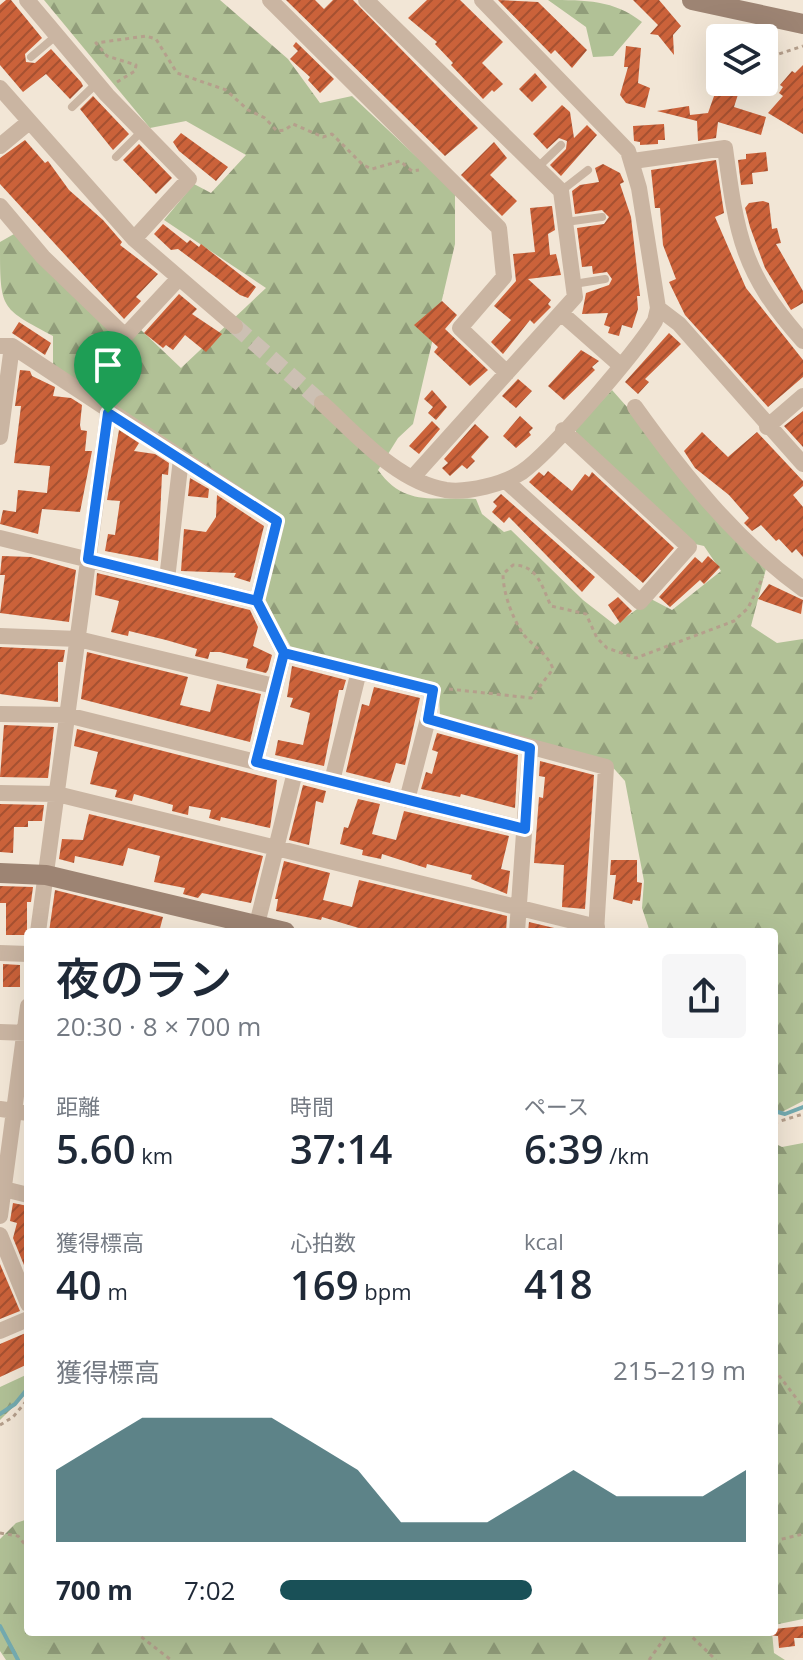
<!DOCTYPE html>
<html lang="ja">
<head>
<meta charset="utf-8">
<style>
  :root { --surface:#fff; --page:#f6f6f7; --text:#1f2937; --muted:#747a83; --accent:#195057 }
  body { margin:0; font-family:"Open Sans","Noto Sans JP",sans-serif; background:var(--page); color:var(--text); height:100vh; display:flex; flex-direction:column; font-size:30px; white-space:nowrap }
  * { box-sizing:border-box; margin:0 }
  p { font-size:26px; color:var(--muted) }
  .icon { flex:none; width:44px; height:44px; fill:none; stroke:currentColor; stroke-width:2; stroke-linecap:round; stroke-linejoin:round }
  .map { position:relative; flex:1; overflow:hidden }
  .side { position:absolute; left:24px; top:928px; width:754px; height:708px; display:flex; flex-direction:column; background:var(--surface); border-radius:8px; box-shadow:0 8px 32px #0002 }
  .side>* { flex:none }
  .buttons { position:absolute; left:706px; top:24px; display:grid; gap:16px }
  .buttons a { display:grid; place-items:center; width:72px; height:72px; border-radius:8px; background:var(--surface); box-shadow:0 8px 32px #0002; font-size:40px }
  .pin { position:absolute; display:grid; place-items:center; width:68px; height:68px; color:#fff; margin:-82px -34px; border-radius:50% 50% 50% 0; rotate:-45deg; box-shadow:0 0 8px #0007 }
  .pin .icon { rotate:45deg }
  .round { display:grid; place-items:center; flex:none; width:84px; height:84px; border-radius:8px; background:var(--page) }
  .overview { display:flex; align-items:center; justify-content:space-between; height:136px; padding:0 32px }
  h1 { font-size:44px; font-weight:600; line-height:60px }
  .stats { display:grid; grid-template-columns:repeat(3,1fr); gap:12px; height:136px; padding:8px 32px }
  .stats div { display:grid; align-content:center }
  .stats b { font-size:40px; font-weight:600 }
  .stats small { font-size:22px; font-weight:400 }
  .stats p { font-size:22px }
  .chart { height:224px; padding:16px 32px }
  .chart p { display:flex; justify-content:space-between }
  .chart svg { width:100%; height:144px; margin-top:8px; fill:var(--accent); opacity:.7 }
  ul { padding:0 32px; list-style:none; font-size:26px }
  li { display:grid; grid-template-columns:128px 96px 1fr; align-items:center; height:60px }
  li i { height:20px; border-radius:10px; background:var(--accent) }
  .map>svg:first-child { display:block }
  .forest { fill:url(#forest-firs) }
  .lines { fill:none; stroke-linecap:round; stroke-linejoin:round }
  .stream { stroke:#74abb0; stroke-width:4 }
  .building { fill:url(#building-hatch) }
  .street-tunnel { stroke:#ccc0b3; stroke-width:16; stroke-dasharray:16 8; stroke-linecap:butt }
  .path { stroke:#b59f8c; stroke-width:3; stroke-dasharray:4 4; stroke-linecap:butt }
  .lane { stroke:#cab5a2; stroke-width:8 }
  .street { stroke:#cab5a2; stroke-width:16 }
  .secondary { stroke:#9d8473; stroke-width:20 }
  .route-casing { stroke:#fff; stroke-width:16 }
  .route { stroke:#1a73e8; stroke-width:10 }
</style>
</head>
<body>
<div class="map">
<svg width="803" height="1660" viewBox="0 0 803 1660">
  <defs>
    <pattern id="forest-firs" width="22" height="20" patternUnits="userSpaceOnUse" patternTransform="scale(2)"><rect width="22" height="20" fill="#b1c196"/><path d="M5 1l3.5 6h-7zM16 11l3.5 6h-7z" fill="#919d7a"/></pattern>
    <pattern id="building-hatch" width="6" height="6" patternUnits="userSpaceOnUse" patternTransform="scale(2)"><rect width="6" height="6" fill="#cb623a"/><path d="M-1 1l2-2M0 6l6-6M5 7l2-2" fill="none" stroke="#a65131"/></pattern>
  </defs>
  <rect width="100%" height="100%" fill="#f2e6d6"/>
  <path class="forest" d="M44 0H220L288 59 320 103 352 96 455 193V244L413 424 398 438 378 470C405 508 435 496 476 499L482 514 504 532 511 530 583 600 615 625 651 599 672 610 721 571 704 546 695 544 576 435V428L612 390 767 565 751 626 777 643 803 639V1101L774 1116V932H650L642 908 644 881 625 781 608 762 440 716 439 694 292 649 264 599 284 517 108 409 53 368V336C0 307 0 311 0 242L14 234 124 346 141 330 181 368 266 288 164 220 194 184 211 193 246 155 186 121 150 128Z
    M548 0C586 0 614 0 642 22L613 56 593 57 586 27Z
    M774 1143 782 1147 803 1143V1619L774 1625Z
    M28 1374V1392L0 1420V1387Z
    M28 1519V1632H772L774 1653 785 1660H6L0 1651V1539L16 1523Z"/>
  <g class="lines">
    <path class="stream" d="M774 1111 785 1114 803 1107
      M0 1414 15 1404 28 1388
      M0 1626 18 1660"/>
  </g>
  <path class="building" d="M6 0H11L42 38 25 54 26 62 35 63 51 49 81 82 83 86 70 99 46 74 23 92 0 65V5Z
    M286 0H315L324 9 333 0H353L478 128 445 156Z
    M427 0H460L503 42 482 63 503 84 494 92 492 90 483 99 451 65 453 63 435 44 437 42 408 18Z
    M498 0 538 2 587 50 572 68 555 50 551 54Z
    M633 0H659L681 26 673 35 674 55 658 35 650 34 658 25Z
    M296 42 334 79 320 93 308 80 310 77 290 59 298 51 293 46Z
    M626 46 641 48 638 83 650 88 645 108 626 103 620 95 628 67H624Z
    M803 65V134L768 113 783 96 779 93 783 87 780 85 792 71 795 73Z
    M535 73 547 87 532 102 519 89Z
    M719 82H742L734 107 766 117 761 135 718 122 716 138 698 141 697 121 657 111 689 106 690 115 708 113Z
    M93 96 129 134 113 150 80 109Z
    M562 105 570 112 574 138 587 125 597 135 561 176 550 165 566 149 567 141 559 138 547 149 533 134Z
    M664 124 665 140H658V144L640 145V142L634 141 633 126Z
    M181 133 228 167 216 181 179 151 173 142Z
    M25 140 45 163 48 161 69 190 103 220 122 242 120 245 158 274 136 297 141 301 124 319 0 184V158Z
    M494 142 507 158 490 175 517 201 502 216 461 175Z
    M139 144 172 178 156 194 123 160Z
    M766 152 768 171 752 173 753 184 741 185 738 160 746 159V154Z
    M716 160 724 213 715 217 746 288 803 360V377L768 407 685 315 669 282 676 279 663 245 660 208H655L651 170Z
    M603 164 620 173 624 182 620 184 631 217 640 296H637L638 309 632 328 622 325 619 336 608 333 610 327 604 325 608 313 582 314 586 293 609 285 612 279 607 272 593 274 592 266 582 267 577 228 604 224 609 217 602 210 575 214 572 191 580 185 599 182 595 168Z
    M763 201 769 203 772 229 777 228 781 243 776 244 803 291V303L791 310 765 268 750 227 745 208 749 203Z
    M552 206 555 230 548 234 550 255 556 254 561 275 528 279 551 300 548 304 551 307 534 324 530 320 503 354 491 342 511 320 494 306 516 281 513 254 535 252 530 208Z
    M163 224 187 243 190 240 199 247 201 244 256 287 248 298 240 295 178 249 171 250 154 234Z
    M179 294 197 309 192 314 222 334 206 352 185 335 173 350 166 345 163 348 144 333Z
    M442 301 457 315 445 329 488 370 470 386 434 352 438 347 414 325Z
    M19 322 51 343 45 355 12 333Z
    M669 333 681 344 645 379 649 382 638 394 625 382Z
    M581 350 599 361 592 367 595 370 564 400 548 386Z
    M20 370 30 371 32 376 55 387 53 396 71 398 82 405 80 425 81 430 87 431 85 451H92L80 512 42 509 38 534 0 524 3 510 16 512 18 490 47 493 50 466 14 463 21 406H15Z
    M518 379 532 391 516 408 502 396Z
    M432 390 447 407 436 420 428 413 433 407 424 399Z
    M803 411V447L784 426Z
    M520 416 533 428 529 432 531 435 516 448 503 436Z
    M432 421 440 429 419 454 409 446Z
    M475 424 489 437 471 457 475 461 467 469 462 465 450 476 442 468 448 463 444 459Z
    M119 430 139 443 134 451 155 454 169 463 168 475 162 474 158 561 105 551 108 534 115 535 120 501 107 500Z
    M702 432 728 457 757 432 803 481V486L793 495 803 507V557L796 549 792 553 779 539 776 541 761 525 752 531 744 523 749 518 729 495 695 468 684 451Z
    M548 471 572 491 585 474 589 477 592 472 674 548 643 583 529 482 539 472 544 476Z
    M190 478 209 489 208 498 188 496Z
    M501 494 595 577 582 592 514 522 509 517 504 523 492 512 497 506 493 502Z
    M217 495 264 526 250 582 234 577 236 573 181 571 184 529 206 532 216 517Z
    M2 556 31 557 76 570 69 622 0 613 5 575H0Z
    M708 556 720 567 704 584 700 580 670 607 659 597 695 557 702 563Z
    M97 573 250 610 258 627 253 646 272 655 268 670 266 673 246 668 248 659 220 652H210L208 659 195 656 197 649 166 640 129 631 128 636 111 632 119 601 95 595Z
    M769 584 803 600 801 614 758 599Z
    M618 597 632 611 620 623 608 605Z
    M0 647 65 650 63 662H58V702L0 694Z
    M87 652 188 677 180 705 210 712 217 684 261 694 250 742 81 699Z
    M292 666 346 680 343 690H339L324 766 275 755 278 740 303 745 310 713 290 707 293 698 287 697Z
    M374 687 420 698 405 765 396 763 390 783 346 772 362 704 369 706Z
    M4 725 54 727 48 778 0 777Z
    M77 729 277 780 270 828 221 817 220 821 209 818 211 810 189 806 188 815 172 811 173 805 134 794 132 801 115 797 117 790 90 784 98 752 74 746Z
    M437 733 518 755 515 808 461 794 460 797 421 789 426 772 432 774 438 752 432 750Z
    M540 761 594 775 585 909 562 907 564 865 534 863 539 797 543 798 545 777 539 776Z
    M303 785 326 791 323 803 316 801 309 845 289 840Z
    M358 799 380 804 372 834 396 840 404 811 509 836 501 869 510 871 507 894 471 879 472 875 427 864 426 868 382 854 381 859 362 855 363 850 340 844 344 827 348 828Z
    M0 804 44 805 42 821H28V827H14L13 853 0 852Z
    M89 814 263 856 251 903 202 893 198 898 183 894 185 888 154 882 160 856 128 848 123 866 75 856 74 863 59 859 62 839 83 840Z
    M611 860H637V882L642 883 640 901 633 900 632 904 613 899 616 875H610Z
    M284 861 330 873 323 900 352 907 359 880 507 916 506 932H372L322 917 321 920 276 911 278 899H275Z
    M0 886 33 887 31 902H27V935H6V903H0Z
    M55 890 163 917 159 932H49Z
    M529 922 571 932H528Z
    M3 964 20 965V987H3Z
    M13 1203 28 1206V1275L13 1238 17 1223 10 1221Z
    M0 1264 20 1311 0 1319Z
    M28 1332V1364L0 1377V1344Z
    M803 1626V1638H794L795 1646 779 1648 778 1636 767 1635 774 1629Z"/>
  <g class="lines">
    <path class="street-tunnel" d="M235 326 322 403"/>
    <path class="path" d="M764 59 803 46
      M117 82 135 71 136 65 107 56 96 43 146 36 156 39 177 73 226 90 248 110 265 118 277 131 285 130 293 124 323 137 332 134 363 165 372 169 400 161 412 171 419 170
      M449 689 531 698 553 669C548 654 534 647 524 635 513 620 503 593 503 574L513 565C538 565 542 587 551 606L586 614 597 638 607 648 636 658 734 621 748 608 763 577
      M774 1123 803 1114
      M774 1369 803 1407
      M0 1425 13 1417 28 1399
      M0 1533 18 1536 28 1548
      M774 1541 803 1534
      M135 1632 171 1660
      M687 1632 716 1660
      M649 1660 669 1632"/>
    <path class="lane" d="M31 57 57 35
      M72 107 97 83
      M116 157 142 131
      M537 168 561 145
      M561 191 588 170
      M566 222 602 217
      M574 284 605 279"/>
    <path class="street" d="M27 0 107 95 189 179 134 239
      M270 0 499 228 504 277 460 328 507 373
      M366 0 561 191 575 297 413 477
      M0 88 134 239 235 326
      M0 146 29 122
      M633 161 725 148C737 236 742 273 803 341
      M0 206 43 257 125 336 179 278
      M658 308 679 324 803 464
      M561 313 620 365
      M0 346H12L277 521 257 601 284 653 433 690 428 719 606 767 596 932
      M322 403C356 434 397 482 446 490 468 493 504 484 522 472 551 452 636 352 655 321L658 308 639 188 628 151 482 0
      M635 407C683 474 735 540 803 589
      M767 427 803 396
      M0 437 12 346
      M506 481 640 602 689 547 563 430
      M0 538 257 601
      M167 579 181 459
      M0 636 78 639 274 686
      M0 714 67 715 525 829
      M256 762 284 653
      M332 781 359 671
      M0 793 57 794 597 927
      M407 800 428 719
      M38 932 108 413
      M255 932 295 772
      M517 932 530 748
      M0 953 28 954
      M0 1032 28 1033
      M0 1109 28 1113
      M0 1188 28 1195
      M0 1216 28 1006
      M0 1235 28 1304
      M0 1331 28 1319"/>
    <path class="secondary" d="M692 0 803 24
      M0 873 46 875 285 932"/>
  </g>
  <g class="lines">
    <g class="route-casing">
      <path id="route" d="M108 413 277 521 257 601 284 653 256 762 525 829 530 748 428 719 433 690 284 653 257 601 88 559 108 413"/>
    </g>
    <use href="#route" class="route"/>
  </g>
</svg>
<div class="buttons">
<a><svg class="icon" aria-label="layers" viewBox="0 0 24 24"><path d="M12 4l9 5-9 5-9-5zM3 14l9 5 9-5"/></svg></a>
</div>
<div class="pin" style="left:108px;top:413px;background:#1e9e55"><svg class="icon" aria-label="arrive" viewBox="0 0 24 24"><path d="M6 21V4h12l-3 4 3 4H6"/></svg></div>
<section class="side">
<div class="overview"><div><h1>夜のラン</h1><p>20:30 · 8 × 700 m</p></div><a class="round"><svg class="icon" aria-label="share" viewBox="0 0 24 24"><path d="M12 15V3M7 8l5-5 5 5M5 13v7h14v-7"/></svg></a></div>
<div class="stats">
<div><p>距離</p><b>5.60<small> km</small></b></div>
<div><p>時間</p><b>37:14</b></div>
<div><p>ペース</p><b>6:39<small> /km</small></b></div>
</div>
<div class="stats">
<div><p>獲得標高</p><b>40<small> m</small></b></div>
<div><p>心拍数</p><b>169<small> bpm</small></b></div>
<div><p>kcal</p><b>418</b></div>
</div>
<div class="chart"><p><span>獲得標高</span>215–219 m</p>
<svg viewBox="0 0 160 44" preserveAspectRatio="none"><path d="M0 44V22L10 14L20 6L30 6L40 6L50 6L60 14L70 22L80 38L90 38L100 38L110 30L120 22L130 30L140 30L150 30L160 22V44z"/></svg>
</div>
<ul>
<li><b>700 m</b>7:02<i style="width:54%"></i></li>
</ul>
</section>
</div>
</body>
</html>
